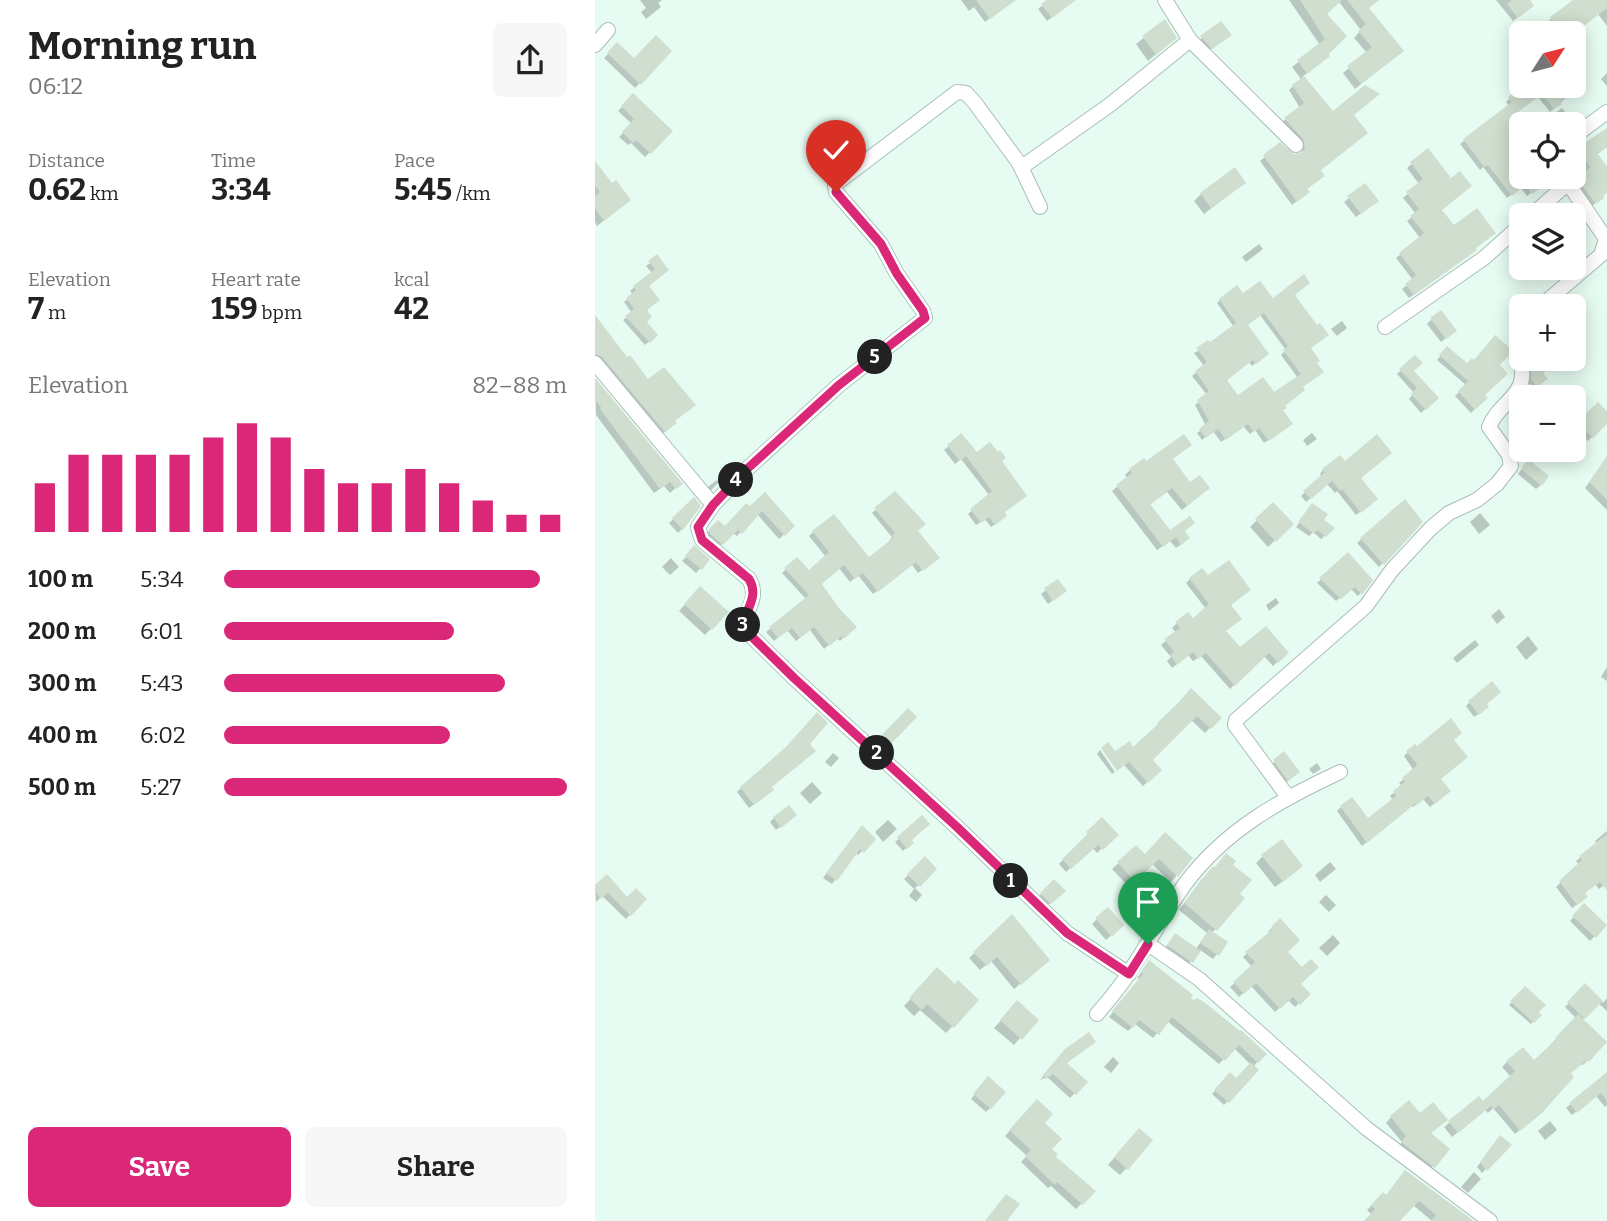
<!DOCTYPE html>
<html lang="en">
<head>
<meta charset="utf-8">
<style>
  :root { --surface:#fff; --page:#f6f6f6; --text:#222; --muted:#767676; --accent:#db2777 }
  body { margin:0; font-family:Bitter,serif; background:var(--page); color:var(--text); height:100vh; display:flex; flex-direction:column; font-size:26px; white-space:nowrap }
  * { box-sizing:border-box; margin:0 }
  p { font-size:23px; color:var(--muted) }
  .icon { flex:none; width:38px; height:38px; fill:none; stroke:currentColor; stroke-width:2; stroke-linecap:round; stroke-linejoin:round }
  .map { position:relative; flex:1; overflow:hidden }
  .drawer { display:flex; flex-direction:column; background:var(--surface); width:595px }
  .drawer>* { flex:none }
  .needle { width:46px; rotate:54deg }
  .tools { position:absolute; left:914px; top:21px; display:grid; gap:14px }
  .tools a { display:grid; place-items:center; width:77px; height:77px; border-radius:10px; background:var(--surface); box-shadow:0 4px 18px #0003; font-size:35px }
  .pin { position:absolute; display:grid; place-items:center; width:60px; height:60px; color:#fff; margin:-72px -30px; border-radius:50% 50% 50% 0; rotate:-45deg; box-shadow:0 0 7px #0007 }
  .pin .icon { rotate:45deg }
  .km { position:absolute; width:35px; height:35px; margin:-18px; border-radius:50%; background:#222; color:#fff; font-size:19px; line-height:35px; text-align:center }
  .round { display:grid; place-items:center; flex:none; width:74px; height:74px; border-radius:10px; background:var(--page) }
  .summary { display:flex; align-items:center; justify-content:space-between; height:119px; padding:0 28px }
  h1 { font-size:38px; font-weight:700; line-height:52px }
  .metrics { display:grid; grid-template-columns:repeat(3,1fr); gap:10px; height:119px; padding:7px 28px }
  .metrics div { display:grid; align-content:center }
  .metrics b { font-size:30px; font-weight:700 }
  .metrics small { font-size:19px; font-weight:400 }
  .metrics p { font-size:19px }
  .chart { height:196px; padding:14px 28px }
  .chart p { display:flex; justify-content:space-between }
  .chart svg { width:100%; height:126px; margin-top:7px; stroke:var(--accent); stroke-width:6 }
  .action { display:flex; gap:14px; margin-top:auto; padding:14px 28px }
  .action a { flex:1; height:80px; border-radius:10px; background:var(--accent); color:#fff; font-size:28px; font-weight:700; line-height:80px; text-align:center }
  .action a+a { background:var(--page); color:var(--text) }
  ul { padding:0 28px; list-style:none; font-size:23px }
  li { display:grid; grid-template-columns:112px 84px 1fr; align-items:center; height:52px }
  li i { height:18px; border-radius:9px; background:var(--accent) }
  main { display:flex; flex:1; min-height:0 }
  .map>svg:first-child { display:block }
  .shadow { fill:#0003; fill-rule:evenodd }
  .building { fill:#cfdecf; fill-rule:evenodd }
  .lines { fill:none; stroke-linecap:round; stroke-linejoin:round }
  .minor-casing { stroke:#aabeb5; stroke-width:16 }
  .minor { stroke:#fff; stroke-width:14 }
  .route-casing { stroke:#fff; stroke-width:14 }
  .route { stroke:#db2777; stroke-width:9 }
</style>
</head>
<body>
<main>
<section class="drawer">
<div class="summary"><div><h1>Morning run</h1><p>06:12</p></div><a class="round"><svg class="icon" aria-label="share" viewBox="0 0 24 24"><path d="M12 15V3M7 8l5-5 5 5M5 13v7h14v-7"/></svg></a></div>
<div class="metrics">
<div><p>Distance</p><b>0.62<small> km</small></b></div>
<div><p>Time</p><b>3:34</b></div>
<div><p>Pace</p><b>5:45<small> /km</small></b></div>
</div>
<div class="metrics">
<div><p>Elevation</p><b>7<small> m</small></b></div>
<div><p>Heart rate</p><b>159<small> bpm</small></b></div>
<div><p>kcal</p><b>42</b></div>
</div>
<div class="chart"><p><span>Elevation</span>82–88 m</p>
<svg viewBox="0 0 160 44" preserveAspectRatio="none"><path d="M5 44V27M15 44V17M25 44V17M35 44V17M45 44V17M55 44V11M65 44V6M75 44V11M85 44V22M95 44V27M105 44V27M115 44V22M125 44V27M135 44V33M145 44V38M155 44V38"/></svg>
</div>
<ul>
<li><b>100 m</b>5:34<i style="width:92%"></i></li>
<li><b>200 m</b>6:01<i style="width:67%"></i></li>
<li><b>300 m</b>5:43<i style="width:82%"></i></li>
<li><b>400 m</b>6:02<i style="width:66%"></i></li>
<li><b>500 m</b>5:27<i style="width:100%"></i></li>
</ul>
<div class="action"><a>Save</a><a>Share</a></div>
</section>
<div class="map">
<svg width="1012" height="1221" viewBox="0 0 1012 1221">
  <rect width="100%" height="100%" fill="#e6fbf1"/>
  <path class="shadow" d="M45 0H67L63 3 66 7 51 19 46 12 51 8Z
    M366 0H409L408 8 390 22 379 7 374 11Z
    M454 0H469L468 9 452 21 443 9Z
    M694 0H783L772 9 807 51 760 89 748 73 772 53 759 38 766 30 744 2 729 15 731 54 727 62 707 77 738 114 757 115 751 150 724 171 708 196 697 205 665 161 685 145 699 156 707 154 705 143 686 123 705 108 694 90 706 79 697 67 725 45Z
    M901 0H935L932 10 918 21Z
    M980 0H1012V26L1003 14 978 33H959L951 23Z
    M570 21 573 44 553 61 541 44Z
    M626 23 630 39 612 52 602 42Z
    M22 45 39 61 75 51 40 88 9 58Z
    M1012 73V86L1006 79Z
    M978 76 985 85 955 112 942 96 921 113 930 124H926V177H956L932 196 926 188 912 198 888 167 885 170 865 144 914 106 911 102 915 98 934 86 942 93 950 86H978Z
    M38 96 75 131 50 157 36 143 33 145 24 137 37 124 23 111Z
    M967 108 973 116 964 123 958 115Z
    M1012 130V147L1001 155 1012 169V192L994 209 977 185 990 174 979 157 989 145Z
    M833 150 845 210 879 249 876 254 814 298 807 289 818 280 801 258 825 238 812 221 821 214 808 198 824 184 812 168Z
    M0 164 28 206 2 226 0 222Z
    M649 183 609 214 599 201 606 194Z
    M770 185 777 205 761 217 749 202Z
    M664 244 668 249 651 262 647 257Z
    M55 263 72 270 52 286 50 322 61 335 50 345 28 320 37 313 29 302 38 294 35 291 57 273 51 266Z
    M698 295 714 349 706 388 688 406 687 410 692 427 669 443 660 430 655 434 648 426 626 442 618 431 607 440 602 433 611 426 600 405 612 395 597 376 609 366 599 353 615 345 639 327 622 303 625 300 647 296 678 301ZM665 315 691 350 686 355 703 378 679 395 643 398 630 380 654 362 657 366 668 357 651 325Z
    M0 317 78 422 74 429 64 436 0 361Z
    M836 320 855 335 846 342 832 324Z
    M747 321 752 328 742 336 736 329Z
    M852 348 872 365H903L888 395 891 398 876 413 860 396 871 385 842 360Z
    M820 357 817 371 841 398 826 413 814 399 819 393 802 374Z
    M944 359H959L961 362 946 373 948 381 939 388 934 383V367Z
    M0 381 85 484 75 493 69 486 59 493 1 415Z
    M1002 404 1012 414V422L993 441 979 427Z
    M926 408V431L915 419Z
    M717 433 722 439 712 446 708 440Z
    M366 436 382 455 405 462 408 513 406 520 396 527 390 519 381 525 373 514 394 495 366 459 360 464 349 450Z
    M1012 458V510L990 488Z
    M576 459 595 485 608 493 587 510 572 492 554 505 574 533 588 531V543L581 548 575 541 562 550 517 491 533 478 530 475 535 470 548 460 551 463Z
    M136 464 138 467 126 479 124 476Z
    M929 466 946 485 941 489 923 474Z
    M728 470 764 478 777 503 761 515 742 491 740 493 732 484 711 502 706 496 727 477 725 474Z
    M122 480 124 482 113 493 110 489Z
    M300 493 339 561 323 573 317 565 278 594 263 575 255 582 244 568 225 584 242 608 259 627 245 641 242 638 229 649 215 630 201 641 192 630 179 641 171 632 211 599 187 573 202 559 214 572 231 557 214 536 218 532 274 559 295 542 294 541 297 537 277 513Z
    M170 495 198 526 184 539 162 514 142 536 138 533 123 548 110 535 123 522 130 528Z
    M99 500 87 529 83 533 74 523Z
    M809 501 826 522 784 567 762 543Z
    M678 504 697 524 673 547 655 527Z
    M714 509 738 528 726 539 718 532 714 536 701 527Z
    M885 513 895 525 884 534 875 522Z
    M100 548 113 560 101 573 87 561Z
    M753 555 775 580 763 596 756 589 741 601 722 583Z
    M76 558 84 567 75 575 67 567Z
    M595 579 634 606 629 631 645 650 692 653 678 666 669 656 635 689 606 656 598 661 593 655 577 668 572 661 576 657 566 645 581 633 577 628 582 623 597 621 611 609 591 583Z
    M462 581 465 595 453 604 446 594Z
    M105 588 131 612 110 635 84 611Z
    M681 598 684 603 674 611 671 605Z
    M904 609 910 617 902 624 896 616Z
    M933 636 943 649 931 660 921 647Z
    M880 640 884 645 862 663 858 658Z
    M1012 667V681L1006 677Z
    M875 702 890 704 888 711 879 717 871 706Z
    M582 707 624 718 610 733 596 720 556 760 565 770 548 786 519 754 538 749Z
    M313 711 320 717 286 752 279 746Z
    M857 740 844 779 849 795 835 807 828 799 818 807 816 805 767 846 742 811 746 807 773 820 798 800 795 796 807 786 804 783 819 771 809 756 813 752Z
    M505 750 520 772 517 774 502 754Z
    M238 753 244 758 236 767 230 762Z
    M689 754 699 776 689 784 675 766Z
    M722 763 726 769 718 774 714 769Z
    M217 782 227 793 215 804 205 793Z
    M146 788 173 794 154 808 142 792Z
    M179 818 196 819 181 830 175 822Z
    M327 818 315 840 317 843 308 851 300 842Z
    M507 819 521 835 502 853 497 847 471 872 464 864Z
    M293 820 302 829 288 842 280 832Z
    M1012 831V883L1004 889 1000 884 989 894 987 901 977 908 961 887 984 865 981 861 1002 844 1000 841Z
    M263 832 279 839 263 855 260 853 237 884 228 878Z
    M541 847 550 857 596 859 576 882 557 864 533 886 517 869Z
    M668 856 699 873 680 887 661 863Z
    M330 859 340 869 320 888 327 895 321 902 314 896 319 889 309 879Z
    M735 862 741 869 725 882 720 875Z
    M636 865 643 895 647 898 617 933 631 943 618 959 605 950 592 966 569 950 576 940 600 950 612 933 584 910 607 879Z
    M459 882 468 891 451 907 442 898Z
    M539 886 555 903 540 917 524 900Z
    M0 888 32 899H50L31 919 7 896 1 902Z
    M731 895 741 905 734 912 724 902Z
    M989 906 1010 925 995 941 975 921Z
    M512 909 527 925 511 940 497 924Z
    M684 921 691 952 707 970 704 984 713 994 700 1007 693 1000 680 1012 656 986 644 997 635 987 657 967 648 957 675 934 673 932Z
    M738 935 745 943 732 956 724 948Z
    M397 937 448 965 419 989 396 961 385 970 374 958Z
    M554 962 593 998 669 1054 658 1067 662 1070 629 1105 617 1094 635 1075 641 1081 656 1065 639 1048 624 1064 572 1021 558 1038 540 1024 533 1031 514 1017 545 979 542 978Z
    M342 970 360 986 382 1000 351 1033 325 1010 319 1016 309 1006Z
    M990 985 1008 1003 1012 998V1011L1003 1003 987 1020 1010 1042 988 1065 986 1064 975 1073 939 1118 920 1134 898 1108 893 1113 890 1110 857 1137 849 1127 884 1099 887 1103 916 1077 907 1067 912 1062H939L981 1018 970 1007Z
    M930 988 944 1015 936 1024 914 1005Z
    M422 1003 425 1038 419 1045 399 1028Z
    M466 1056 470 1064 490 1082 475 1098 452 1077 445 1080Z
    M518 1057 524 1063 516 1073 509 1067Z
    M1011 1075 1012 1105 1010 1107 1001 1096 977 1115 971 1108Z
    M389 1083 395 1108 391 1112 376 1099Z
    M442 1101 458 1157 499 1191 481 1209 456 1186 453 1188 426 1162 432 1156 410 1136Z
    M796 1117 834 1134 838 1166 833 1172 801 1149 807 1142 791 1123Z
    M955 1121 962 1130 950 1140 943 1131Z
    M537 1137 556 1141 525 1175 513 1165Z
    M901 1142 914 1145 887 1173 882 1167Z
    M879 1172 886 1179 873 1193 866 1187Z
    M806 1176 876 1221H837L818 1205 803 1221H771L777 1215 772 1210 788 1194 790 1197Z"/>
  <path class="building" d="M381 0H421L395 19Z
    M452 0H481L457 18 446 4Z
    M705 0H747L732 14 752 36 734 54 735 56 712 74 702 60 730 39Z
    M752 0H784L774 8 809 51 766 84 752 66 777 47 763 31 771 24Z
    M917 0H935L939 6 923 18 912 4Z
    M978 0H1012V8L980 33H967L955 17Z
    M570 19 582 38 561 55 547 36Z
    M626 21 637 35 617 49 605 36Z
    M61 35 77 51 46 85 12 53 22 42 39 58Z
    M709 76 738 111 770 85 785 94 759 115 773 133 726 170 730 176 712 189 715 192 702 202 668 155 685 142 699 154 707 152 710 148 708 139 689 118 709 103 697 85Z
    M932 86H985L965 101 967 104 959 109 947 94 923 112 932 124H926V177H941L948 186 937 194 930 185 917 196 893 165 889 167 868 139 917 102 913 97Z
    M38 93 78 131 56 154 41 140 38 143 27 132 39 119 26 106Z
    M1012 128V147L1002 153 1012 166V192L1008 195 1009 198 1001 204 983 180V177L995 167 984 150 988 144Z
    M833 148 856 178 865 171 877 186 847 210 859 225 882 208 901 233 881 248 882 250 819 295 810 284 821 275 804 253 829 233 815 216 824 209 811 192 828 179 815 162Z
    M0 161 17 183 21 180 36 200 9 221 0 208V196L5 192 0 186Z
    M640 167 651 183 616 208 605 193Z
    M770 183 784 201 766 214 752 196Z
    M62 254 74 270 54 286 65 300 52 310 57 317 52 322 63 335 55 343 30 316 39 309 31 298 41 290 38 286 60 269 53 261Z
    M709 274 715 283 700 295 722 325 725 323 734 335 716 348 725 361 722 363 729 372 708 387 710 390 690 406 692 408 688 410 698 424 674 441 664 428 659 432 653 424 631 440 623 429 611 438 604 429 614 421 602 400 614 391 600 371 612 362 601 348 613 340 615 342 641 323 624 299 642 285 648 293 665 281 678 298ZM669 313 693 346 688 350 706 374 679 392 668 377 643 395 632 380 658 360 661 364 674 354 653 325Z
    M846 310 862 331 851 339 835 318Z
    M0 315 32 357 35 355 53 379 69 367 101 405 80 421 82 423 70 432 7 357 0 354Z
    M900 335 916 349V353L905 365 913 374 890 395 893 398 880 410 863 391 873 381 844 355 852 346 872 363 877 358 879 360Z
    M820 355 828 363 819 371 844 398 831 410 816 394 822 388 804 369Z
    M941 359H967L948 373 953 379 942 387 936 379V363Z
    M0 378 88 484 81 489 75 482 65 489 5 409 6 407 0 400Z
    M1003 402 1012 411V424L998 438 982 422Z
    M366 433 382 452 395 442 403 452 405 450 411 458 407 461 432 496 410 512 412 516 400 525 394 517 386 523 375 509 397 491 371 456 365 461 352 445Z
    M589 434 597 445 578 459 595 482 605 475 615 488 592 506 577 488 555 504 575 530 595 516 600 523 590 531 595 538 586 545 581 537 568 547 521 485 537 473 534 469 549 458 551 461Z
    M782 434 797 453 766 478 783 499 766 513 747 489 745 491 737 481 716 499 708 491 730 472 727 469 745 455 750 461Z
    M1012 456V500L994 482Z
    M933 459 954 476 947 486 926 469Z
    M300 491 331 524 323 531 345 558 328 571 321 562 283 592 268 573 260 579 249 565 227 584 243 607 262 627 250 638 247 636 234 646 219 627 205 638 197 628 183 638 174 627 214 595 189 568 202 557 214 570 234 552 217 531 239 514 274 557 298 538 297 535 300 533 279 508Z
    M170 492 200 526 190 536 167 511 147 534 143 530 128 545 115 534 114 529 123 520 130 526 151 503 155 506Z
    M99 497 106 506 88 530 77 518Z
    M810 499 828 522 789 565 765 538Z
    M678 502 699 524 681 542 660 519Z
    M717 503 733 514 729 520 740 528 731 537 722 530 719 534 703 522Z
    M99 545 115 559 107 570 90 556Z
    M753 552 778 580 767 595 760 587 746 599 724 578Z
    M634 560 656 590 636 605 647 619 631 631 645 647 671 626 694 653 683 663 674 653 640 686 611 653 603 659 598 652 582 665 575 655 579 652 569 639 585 628 580 622 593 612 598 618 614 604 594 578 607 568 613 575Z
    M463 579 472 591 458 601 449 588Z
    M105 586 134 612 117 630 89 604Z
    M897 681 906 692 892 704 894 707 884 715 873 701Z
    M596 688 627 718 616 729 602 716 558 760 567 770 553 783 534 762 522 771 506 748 513 742 520 751 535 741 538 747 563 724 562 723 584 702Z
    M313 708 322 717 291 749 282 740Z
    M222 712 233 723 215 744 221 751 177 787 179 790 159 805 145 787 191 747Z
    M856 718 867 733 859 740 873 757 846 779 856 791 840 804 833 796 822 805 821 803 772 843 745 806 757 797 773 818 801 796 798 791 810 782 807 778 821 766 822 764 811 751 820 744 822 746Z
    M689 751 705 772 693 781 678 760Z
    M194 805 202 815 186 828 178 817Z
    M327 815 335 824 317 840 319 843 312 849 302 837Z
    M507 817 524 835 508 850 503 845 476 869 467 859 493 834 491 832Z
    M267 825 281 839 269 853 265 849 242 881 231 873Z
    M570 832 598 858 583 877 564 859 540 882 522 862 541 845 550 854Z
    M1012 834V890L1005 882 990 893 993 897 982 905 964 881 987 860 984 856Z
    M687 839 708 866 688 882 666 855Z
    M631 853 641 861 638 865 657 880 645 894 650 898 622 931 589 903 613 872 618 866 620 867Z
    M330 856 342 869 325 887 312 874Z
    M12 874 32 897 41 888 52 899 36 916 13 893 6 899 0 892V885Z
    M459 879 471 891 456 904 445 893Z
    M539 883 558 903 545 914 527 894Z
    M989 903 1012 925 1001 938 977 916Z
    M513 907 529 925 517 937 500 918Z
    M417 914 455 960 426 985 402 957 392 966 378 952Z
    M685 918 705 940 693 952 707 967 716 959 724 967 706 984 716 994 705 1005 698 997 685 1009 661 983 649 994 638 982 660 962 650 952 678 929 676 927Z
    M614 929 633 942 624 956 605 943Z
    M580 933 606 951 598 963 572 945Z
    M554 960 598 995 596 998 599 1000 602 998 609 1002 645 1031 646 1030 672 1054 663 1063 644 1045 630 1061 577 1017 564 1035 544 1020 538 1028 517 1011 548 974 546 972Z
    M342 967 360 984 363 980 384 1000 359 1028 332 1004 327 1010 314 998Z
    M990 983 1008 1001 990 1019 972 1002Z
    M930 986 951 1005 944 1012 947 1015 939 1023 915 1001Z
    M422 1000 444 1020 427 1040 405 1020Z
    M983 1014 1012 1042 994 1062 992 1060 976 1073 979 1077 946 1114 925 1131 904 1105 898 1110 896 1106 863 1133 853 1121 884 1096 888 1101 920 1071 911 1061 928 1047 939 1060 962 1039 960 1038Z
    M494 1032 501 1042 472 1063 493 1082 481 1095 458 1074 451 1079 448 1075 470 1049Z
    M656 1062 664 1070 634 1103 619 1090 635 1072 641 1078Z
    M1012 1072V1101L1006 1093 982 1113 974 1103Z
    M393 1076 411 1092 396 1109 378 1094Z
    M442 1099 458 1114 450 1123 467 1139 457 1149 463 1154 461 1157 501 1191 488 1205 462 1182 460 1185 430 1156 436 1150 414 1130Z
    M814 1100 825 1113 838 1102 853 1120 836 1133 855 1149 840 1168 806 1142 811 1136 795 1116Z
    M544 1128 558 1140 533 1170 519 1157Z
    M905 1135 917 1145 892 1171 885 1162Z
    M810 1170 879 1221H836L841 1215 824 1201 805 1221H769L780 1209 776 1205 788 1192 791 1195Z
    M411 1194 425 1204 412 1221H390Z"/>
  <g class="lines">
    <g class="minor-casing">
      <path id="minor" d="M570 0 595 40 701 145
        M0 45 13 30
        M978 142 982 134 1012 112
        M427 167 516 104 595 40
        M445 207 424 163 380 103 371 93 362 92 242 183 240 186 241 192 286 244 302 274 328 311 330 318 244 385 152 469 118 505 103 527 107 540 154 579C164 596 153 607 148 624L150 630 199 678 362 827 472 933 534 974
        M937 215 973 183V177
        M946 306 1006 255 1011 239 973 183
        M790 327 889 258 926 225
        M0 363 118 505
        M693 797 640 725 641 720 771 606 797 570 836 528 854 513 882 500 902 484 916 466 914 455 894 427C900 410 918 401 925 385 931 373 923 358 926 345
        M553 944 604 979 771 1128 895 1221
        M502 1014C514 1000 526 986 535 971 554 943 570 912 590 884 630 830 685 800 745 772"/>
    </g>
    <use href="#minor" class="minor"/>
  </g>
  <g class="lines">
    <g class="route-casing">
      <path id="route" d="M241 192 286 244 302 274 328 311 330 318 244 385 152 469 118 505 103 527 107 540 154 579C164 596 152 607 148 624L150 630 199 678 362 827 472 933 534 974 553 944"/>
    </g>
    <use href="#route" class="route"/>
  </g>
</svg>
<div class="tools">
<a><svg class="needle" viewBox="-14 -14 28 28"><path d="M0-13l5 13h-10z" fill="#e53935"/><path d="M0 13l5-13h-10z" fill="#767676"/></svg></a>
<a><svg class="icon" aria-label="locate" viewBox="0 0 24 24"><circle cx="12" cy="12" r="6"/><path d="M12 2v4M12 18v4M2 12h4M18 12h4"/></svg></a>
<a><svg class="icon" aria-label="layers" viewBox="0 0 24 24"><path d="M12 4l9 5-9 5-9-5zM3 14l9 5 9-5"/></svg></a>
<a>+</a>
<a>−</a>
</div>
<div class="pin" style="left:553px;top:944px;background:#1e9e55"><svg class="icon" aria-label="arrive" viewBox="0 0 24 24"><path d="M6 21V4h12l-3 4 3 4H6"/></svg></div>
<div class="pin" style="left:241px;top:192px;background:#d93025"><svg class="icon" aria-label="check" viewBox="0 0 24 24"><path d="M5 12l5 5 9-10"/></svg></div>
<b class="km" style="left:416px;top:881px">1</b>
<b class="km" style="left:282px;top:753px">2</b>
<b class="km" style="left:148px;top:625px">3</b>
<b class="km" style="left:141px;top:480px">4</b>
<b class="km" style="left:280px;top:357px">5</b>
</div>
</main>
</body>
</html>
